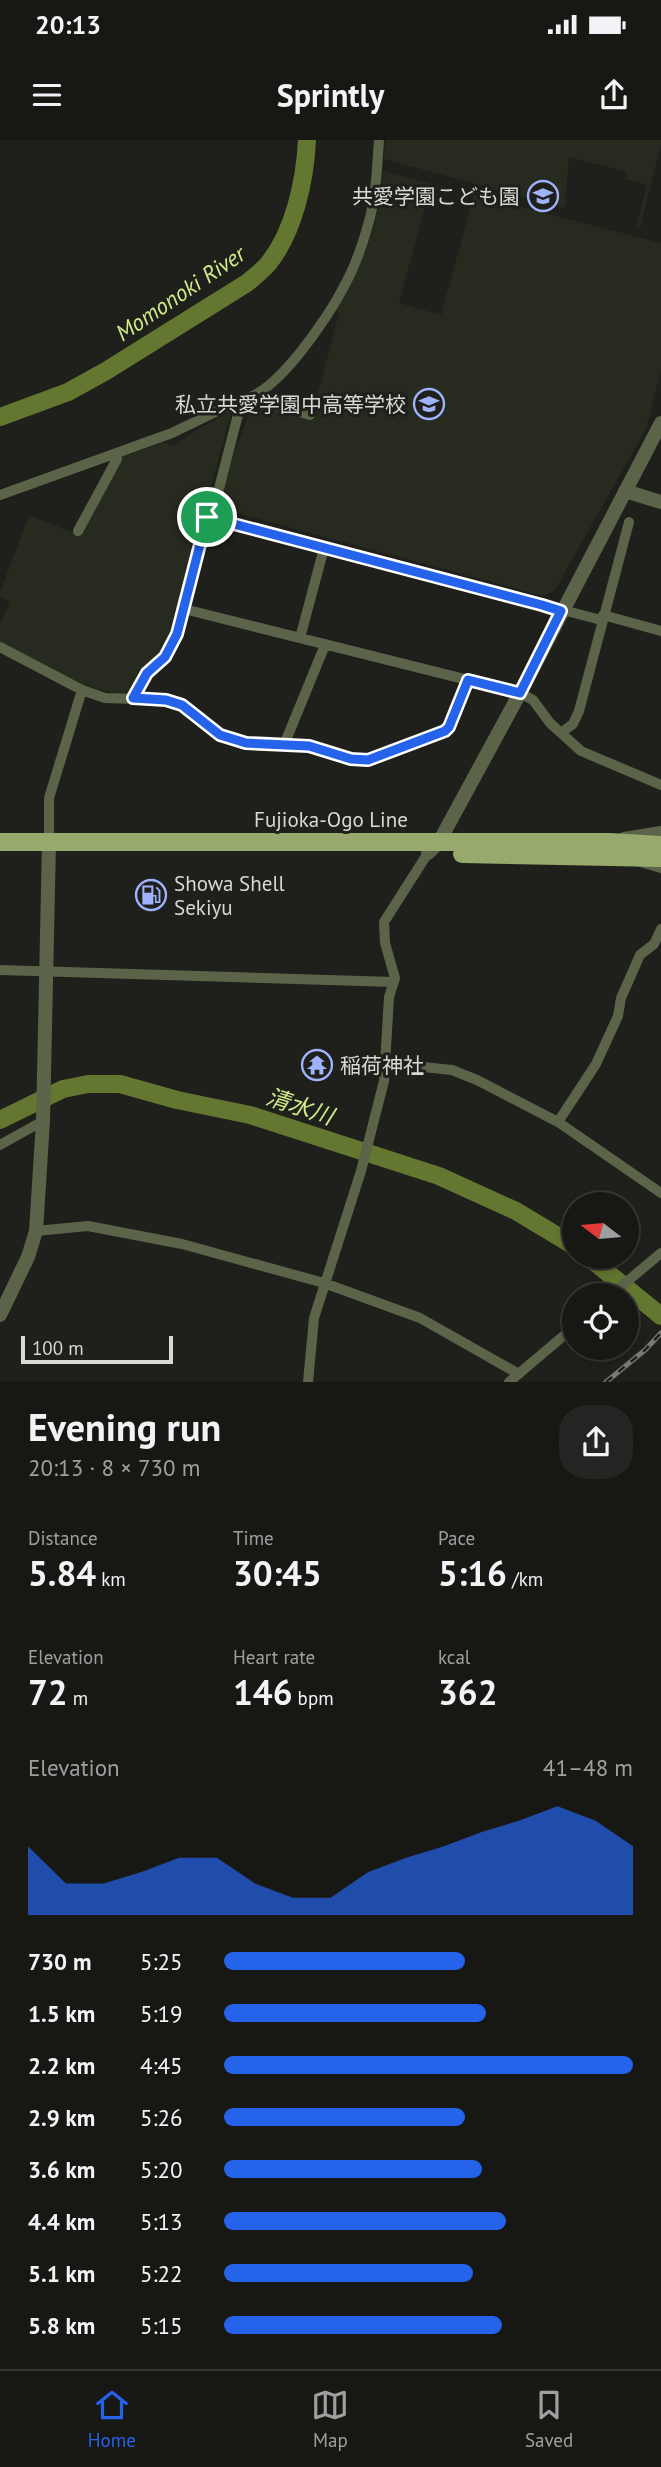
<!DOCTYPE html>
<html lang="en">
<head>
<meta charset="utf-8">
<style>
  :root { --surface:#171814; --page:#242522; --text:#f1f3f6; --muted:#9ea0a0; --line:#363734; --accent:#2563eb }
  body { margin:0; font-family:"PT Sans","Noto Sans JP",sans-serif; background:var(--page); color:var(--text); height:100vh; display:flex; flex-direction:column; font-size:26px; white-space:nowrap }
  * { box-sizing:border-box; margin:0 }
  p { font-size:23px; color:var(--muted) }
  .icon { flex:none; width:38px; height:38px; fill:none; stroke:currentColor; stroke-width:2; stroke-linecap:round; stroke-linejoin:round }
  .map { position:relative; height:1242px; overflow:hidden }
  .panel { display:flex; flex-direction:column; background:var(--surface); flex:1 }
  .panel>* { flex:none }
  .needle { width:46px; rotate:286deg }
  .controls { position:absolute; left:562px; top:1052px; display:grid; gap:14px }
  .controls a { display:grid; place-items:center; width:77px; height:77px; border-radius:50%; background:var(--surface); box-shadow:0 4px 10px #0003,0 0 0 2px var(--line); font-size:35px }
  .scale { position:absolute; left:21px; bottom:18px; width:152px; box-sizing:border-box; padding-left:7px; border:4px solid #d8d9d5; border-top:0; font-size:19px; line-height:24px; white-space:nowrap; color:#d8d9d5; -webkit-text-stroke:5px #1f201b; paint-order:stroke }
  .pin { position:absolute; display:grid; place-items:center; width:60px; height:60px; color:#fff; margin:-30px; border:4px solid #fff; border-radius:50%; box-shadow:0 2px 7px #0007 }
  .round { display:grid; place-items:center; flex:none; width:74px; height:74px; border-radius:28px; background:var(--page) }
  .head { display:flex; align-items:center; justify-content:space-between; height:119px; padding:0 28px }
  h1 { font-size:38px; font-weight:600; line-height:52px }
  .stats { display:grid; grid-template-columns:repeat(3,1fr); gap:10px; height:119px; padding:7px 28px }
  .stats div { display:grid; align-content:center }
  .stats b { font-size:35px; font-weight:600 }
  .stats small { font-size:19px; font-weight:400 }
  .stats p { font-size:19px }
  .chart { height:196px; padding:14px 28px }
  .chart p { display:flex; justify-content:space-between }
  .chart svg { width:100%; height:126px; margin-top:7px; fill:var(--accent); opacity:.7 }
  ul { padding:0 28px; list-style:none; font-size:23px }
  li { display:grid; grid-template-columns:112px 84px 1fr; align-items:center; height:52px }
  li i { height:18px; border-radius:9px; background:var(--accent) }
  .status { display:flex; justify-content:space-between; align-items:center; height:49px; padding:0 35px; background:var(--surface); direction:ltr }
  .status svg { height:19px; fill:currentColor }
  header { display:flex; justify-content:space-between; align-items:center; height:91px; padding:0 28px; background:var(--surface); font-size:32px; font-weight:600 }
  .tabs { display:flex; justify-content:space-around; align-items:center; height:98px; border-top:2px solid var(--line); background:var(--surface); font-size:19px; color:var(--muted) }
  .tabs a { display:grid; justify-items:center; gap:4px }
  .tabs .on { color:var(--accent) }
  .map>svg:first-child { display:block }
  .built { fill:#272a1f }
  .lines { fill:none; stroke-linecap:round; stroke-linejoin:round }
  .river { stroke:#647730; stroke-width:18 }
  .minor { stroke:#5b6448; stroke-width:10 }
  .tertiary { stroke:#5b6448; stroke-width:14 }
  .primary { stroke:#97a96d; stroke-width:18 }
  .rail-casing { stroke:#787974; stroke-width:5 }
  .rail { stroke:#1f201b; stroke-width:2.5; stroke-dasharray:8; stroke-linecap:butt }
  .route-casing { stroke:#fff; stroke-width:14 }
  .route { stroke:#2563eb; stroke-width:9 }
  .labels { text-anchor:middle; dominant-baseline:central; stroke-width:6; stroke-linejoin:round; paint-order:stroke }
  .poi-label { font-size:21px; fill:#d8d9d5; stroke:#1f201b; text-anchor:end }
  .street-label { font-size:21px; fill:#d8d9d5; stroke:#1f201b }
  .water-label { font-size:23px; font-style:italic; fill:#d0ec89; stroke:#1f201b }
</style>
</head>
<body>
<div class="status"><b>20:13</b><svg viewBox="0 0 49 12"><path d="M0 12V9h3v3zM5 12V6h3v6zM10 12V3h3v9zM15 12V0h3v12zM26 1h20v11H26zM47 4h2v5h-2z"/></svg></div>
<header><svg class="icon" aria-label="menu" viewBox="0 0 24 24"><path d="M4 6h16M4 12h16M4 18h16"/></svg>Sprintly<svg class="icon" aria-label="share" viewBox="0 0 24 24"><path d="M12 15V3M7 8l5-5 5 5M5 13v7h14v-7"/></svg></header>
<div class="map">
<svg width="661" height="1242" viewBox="0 0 661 1242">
  <rect width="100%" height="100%" fill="#1f201b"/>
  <path class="built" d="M385 0H661V4L640 89 636 88 647 45 625 39 627 32 569 17 565 68 384 19Z
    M384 31 431 44 399 163 441 175 474 55 661 103V230L646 289 555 450 543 456 222 369 219 363 228 328 249 275 259 266 311 280 339 173 336 171 361 124 374 87Z
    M232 269 172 491 162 515 143 533 129 554 112 553 85 546 0 502V484L10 462 0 457V452L29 375 79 395 123 316 165 302 171 306Z"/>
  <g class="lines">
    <path class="river" d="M0 277 68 252 106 231 247 143C254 137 262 131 268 124 294 92 305 41 307 0
      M0 980 63 949 88 944H120L177 960 250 975 439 1036 516 1071 574 1106
      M587 1116 661 1176"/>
    <path class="minor" d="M248 258 310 275
      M0 355 172 293 242 259C275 256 327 179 342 150 353 131 362 107 368 85 376 58 377 28 379 0
      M207 377 601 480
      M78 391 117 319V314
      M184 469 520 553 533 560 550 583 581 611 661 645
      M603 475 661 491
      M300 498 324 408
      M0 507 82 550 105 558 165 560 182 565 220 595 246 603 309 606 351 619 368 620 445 591 449 587 468 539
      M133 558 147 533 165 517 177 494 207 377 214 368 242 259
      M562 592 573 584 579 571 629 382
      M284 605 325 505
      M49 702V658L82 550
      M637 721 661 728
      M0 830 394 842
      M385 923 452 930 477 940 558 982 661 1053
      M558 982 596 924 618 876 621 858 640 815 654 804 661 789
      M0 1005 43 981
      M36 1091 88 1086 182 1104 324 1143 420 1178 519 1234
      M611 1155 661 1113
      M308 1242 314 1178 361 1031 384 941 389 857 395 838 385 803 384 782 428 713
      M509 1242 574 1187"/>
    <path class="tertiary" d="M625 351 661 362
      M624 699 661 693
      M428 713 439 702 520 553 661 283
      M0 1175 28 1117 36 1091 43 981 49 702"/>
    <path class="primary" d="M0 702H610L661 705
      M462 714 661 718"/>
    <g class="rail-casing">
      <path id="rail" d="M606 1242 645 1210 661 1193"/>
    </g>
    <use href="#rail" class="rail"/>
  </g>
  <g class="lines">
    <g class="route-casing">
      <path id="route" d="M207 377 542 465 561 471 520 553 468 540 449 587 445 591 368 620 351 619 309 606 246 603 220 595 182 565 166 560 133 558 147 533 165 517 177 494Z"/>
    </g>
    <use href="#route" class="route"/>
  </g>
  <defs>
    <g id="school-ring" transform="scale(1.575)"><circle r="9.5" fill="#1f201b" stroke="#9fb3fd" stroke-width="1.5"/><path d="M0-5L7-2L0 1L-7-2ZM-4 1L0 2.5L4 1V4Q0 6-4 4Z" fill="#9fb3fd"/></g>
    <g id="fuel-ring" transform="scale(1.575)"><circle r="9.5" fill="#1f201b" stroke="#9fb3fd" stroke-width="1.5"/><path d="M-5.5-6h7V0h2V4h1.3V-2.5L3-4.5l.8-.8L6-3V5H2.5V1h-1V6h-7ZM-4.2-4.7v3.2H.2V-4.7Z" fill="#9fb3fd"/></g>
    <g id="temple-ring" transform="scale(1.575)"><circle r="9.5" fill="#1f201b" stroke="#9fb3fd" stroke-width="1.5"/><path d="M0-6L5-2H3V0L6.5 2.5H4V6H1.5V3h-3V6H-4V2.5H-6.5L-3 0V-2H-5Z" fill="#9fb3fd"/></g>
  </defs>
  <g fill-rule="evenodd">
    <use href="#school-ring" x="543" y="56"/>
    <use href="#school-ring" x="429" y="264"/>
    <use href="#fuel-ring" x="151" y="755"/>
    <use href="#temple-ring" x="317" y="925"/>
  </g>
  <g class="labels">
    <g class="poi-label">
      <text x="520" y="56">共愛学園こども園</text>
      <text x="406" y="264">私立共愛学園中高等学校</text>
      <text x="174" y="743" text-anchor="start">Showa Shell<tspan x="174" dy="24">Sekiyu</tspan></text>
      <text x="340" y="925" text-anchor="start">稲荷神社</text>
    </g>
    <g class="street-label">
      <text x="331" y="679">Fujioka-Ogo Line</text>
    </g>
    <g class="water-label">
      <text transform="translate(180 153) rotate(-34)">Momonoki River</text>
      <text transform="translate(300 966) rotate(18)">清水川</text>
    </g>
  </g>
</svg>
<div class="controls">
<a><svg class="needle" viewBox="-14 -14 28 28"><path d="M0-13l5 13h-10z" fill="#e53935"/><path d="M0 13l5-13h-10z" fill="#9ea0a0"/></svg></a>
<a><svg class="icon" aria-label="locate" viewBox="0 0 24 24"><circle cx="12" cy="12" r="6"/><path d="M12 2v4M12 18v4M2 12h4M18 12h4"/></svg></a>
</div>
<div class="scale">100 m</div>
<div class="pin" style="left:207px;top:377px;background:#1e9e55"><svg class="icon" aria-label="arrive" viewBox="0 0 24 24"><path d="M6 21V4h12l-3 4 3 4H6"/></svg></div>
</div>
<section class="panel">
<div class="head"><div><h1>Evening run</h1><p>20:13 · 8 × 730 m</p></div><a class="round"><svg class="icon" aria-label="share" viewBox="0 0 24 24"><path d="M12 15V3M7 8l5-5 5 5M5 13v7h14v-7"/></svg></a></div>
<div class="stats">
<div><p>Distance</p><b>5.84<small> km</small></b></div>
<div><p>Time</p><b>30:45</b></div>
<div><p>Pace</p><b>5:16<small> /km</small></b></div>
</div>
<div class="stats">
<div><p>Elevation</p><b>72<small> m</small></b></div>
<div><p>Heart rate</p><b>146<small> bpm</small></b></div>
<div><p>kcal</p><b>362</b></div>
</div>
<div class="chart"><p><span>Elevation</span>41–48 m</p>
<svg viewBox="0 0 160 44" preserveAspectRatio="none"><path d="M0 44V20L10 33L20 33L30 29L40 24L50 24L60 33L70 38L80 38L90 29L100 24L110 20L120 15L130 11L140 6L150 11L160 20V44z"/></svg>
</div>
<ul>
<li><b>730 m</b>5:25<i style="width:59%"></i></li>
<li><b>1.5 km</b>5:19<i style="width:64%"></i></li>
<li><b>2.2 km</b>4:45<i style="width:100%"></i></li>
<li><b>2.9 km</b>5:26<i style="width:59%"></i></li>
<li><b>3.6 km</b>5:20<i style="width:63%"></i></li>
<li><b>4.4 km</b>5:13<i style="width:69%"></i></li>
<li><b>5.1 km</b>5:22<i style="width:61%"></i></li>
<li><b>5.8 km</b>5:15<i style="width:68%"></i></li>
</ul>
</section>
<nav class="tabs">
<a class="on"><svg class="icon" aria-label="home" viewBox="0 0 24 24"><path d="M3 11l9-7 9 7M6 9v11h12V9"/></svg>Home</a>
<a><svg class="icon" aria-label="map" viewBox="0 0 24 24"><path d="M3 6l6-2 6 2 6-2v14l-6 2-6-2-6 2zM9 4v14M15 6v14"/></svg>Map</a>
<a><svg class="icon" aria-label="saved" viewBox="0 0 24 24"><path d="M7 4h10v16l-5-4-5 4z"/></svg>Saved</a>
</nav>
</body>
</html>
